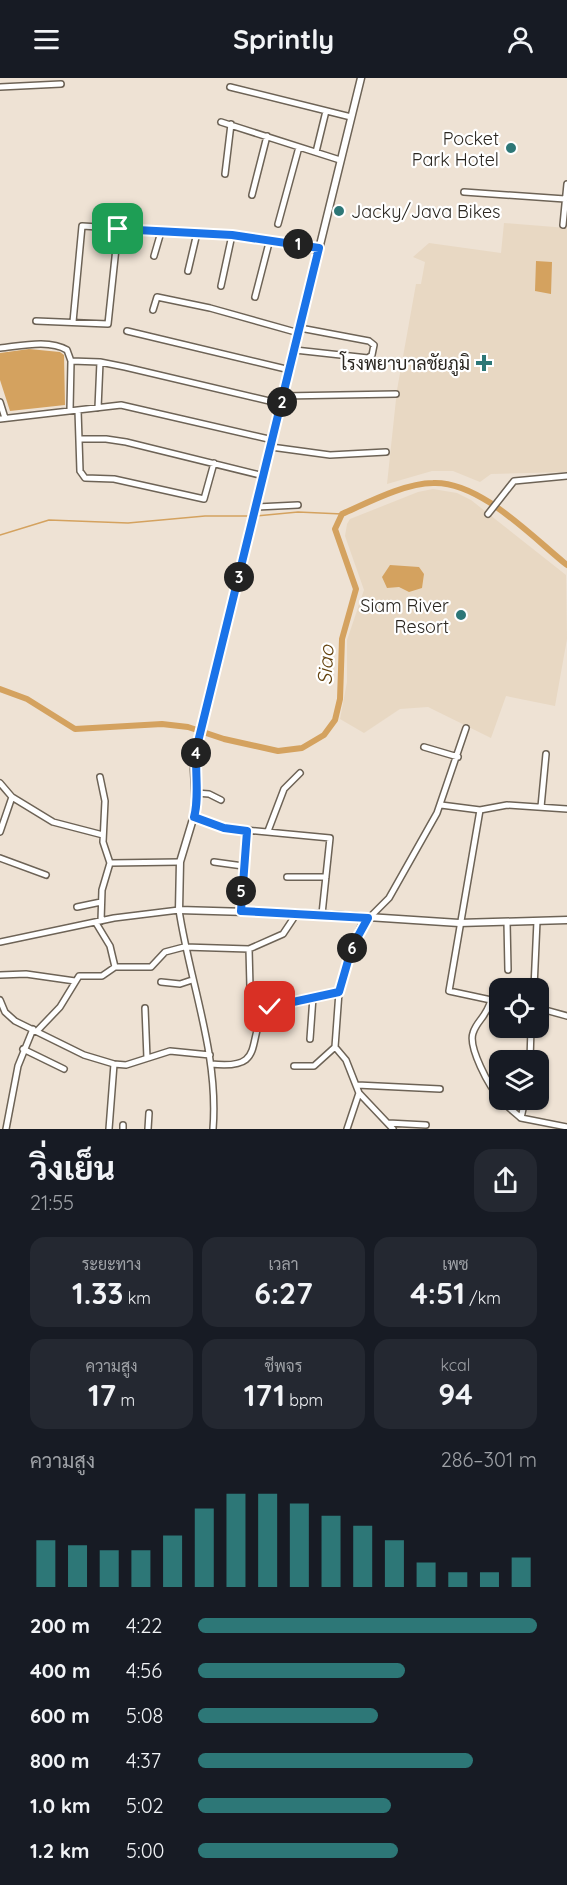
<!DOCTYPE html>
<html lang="th">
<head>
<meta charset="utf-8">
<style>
  :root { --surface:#171b24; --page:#242831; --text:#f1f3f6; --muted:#9ea1a6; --accent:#2d7777 }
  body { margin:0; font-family:Quicksand,Sarabun,sans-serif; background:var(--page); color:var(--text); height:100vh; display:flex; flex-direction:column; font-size:22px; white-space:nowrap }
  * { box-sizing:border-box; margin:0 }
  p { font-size:20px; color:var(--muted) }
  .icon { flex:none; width:33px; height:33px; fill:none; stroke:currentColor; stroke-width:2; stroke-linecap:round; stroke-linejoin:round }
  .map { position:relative; height:1051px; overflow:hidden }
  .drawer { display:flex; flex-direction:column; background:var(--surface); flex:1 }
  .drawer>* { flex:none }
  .buttons { position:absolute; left:489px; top:900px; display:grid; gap:12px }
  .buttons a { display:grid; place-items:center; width:60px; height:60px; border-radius:12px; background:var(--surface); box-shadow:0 2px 4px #0004; font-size:30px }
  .pin { position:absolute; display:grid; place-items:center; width:51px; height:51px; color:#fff; margin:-26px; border-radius:12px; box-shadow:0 3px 9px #0006 }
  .km { position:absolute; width:30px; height:30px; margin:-15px; border-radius:50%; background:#222; color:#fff; font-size:16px; line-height:30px; text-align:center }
  .round { display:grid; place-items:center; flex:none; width:63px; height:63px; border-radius:18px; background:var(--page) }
  .overview { display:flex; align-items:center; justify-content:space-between; height:102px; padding:0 30px }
  h1 { font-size:33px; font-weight:700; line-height:45px }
  .stats { display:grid; grid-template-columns:repeat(3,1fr); gap:9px; height:102px; padding:6px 30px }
  .stats div { display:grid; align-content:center; border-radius:15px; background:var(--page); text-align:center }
  .stats b { font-size:30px; font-weight:700 }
  .stats small { font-size:16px; font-weight:400 }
  .stats p { font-size:16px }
  .chart { height:168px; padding:12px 30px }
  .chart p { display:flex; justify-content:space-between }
  .chart svg { width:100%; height:108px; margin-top:6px; stroke:var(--accent); stroke-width:6 }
  ul { padding:0 30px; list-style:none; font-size:20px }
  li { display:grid; grid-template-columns:96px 72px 1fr; align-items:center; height:45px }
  li i { height:15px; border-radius:8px; background:var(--accent) }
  header { display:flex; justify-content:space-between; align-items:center; height:78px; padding:0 30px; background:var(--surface); font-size:27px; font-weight:700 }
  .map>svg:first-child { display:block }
  .built { fill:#e8d8c3 }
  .water { fill:#d4a25f }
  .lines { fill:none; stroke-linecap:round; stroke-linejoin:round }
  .stream { stroke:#d4a25f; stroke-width:1.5 }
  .canal { stroke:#d4a25f; stroke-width:6 }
  .minor-casing { stroke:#6d6356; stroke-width:8 }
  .tertiary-casing { stroke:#6d6356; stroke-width:9 }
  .minor { stroke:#fff; stroke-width:5 }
  .tertiary { stroke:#fff; stroke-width:6 }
  .route-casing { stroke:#fff; stroke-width:12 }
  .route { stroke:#1a73e8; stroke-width:8 }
  .poi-dot { fill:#2d7777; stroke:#fff; stroke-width:2 }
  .labels { text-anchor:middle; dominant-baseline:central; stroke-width:4.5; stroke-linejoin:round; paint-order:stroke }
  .poi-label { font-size:18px; fill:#2a2620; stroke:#fff; text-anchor:end }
  .water-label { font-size:20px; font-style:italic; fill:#63410c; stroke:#fff }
</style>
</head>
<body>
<header><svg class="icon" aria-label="menu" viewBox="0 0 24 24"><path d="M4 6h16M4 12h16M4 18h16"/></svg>Sprintly<svg class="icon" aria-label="person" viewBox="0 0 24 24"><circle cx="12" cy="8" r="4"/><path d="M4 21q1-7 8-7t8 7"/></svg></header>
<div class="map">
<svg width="567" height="1051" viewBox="0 0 567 1051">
  <rect width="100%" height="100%" fill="#eee2d4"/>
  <path class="built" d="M504 145 567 150V394L491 396 480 404 453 393H432L387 406 397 312 416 206H421L425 184 413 179 429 165 501 175Z
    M433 411 457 415 471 422 566 497 567 561 555 628 506 618 491 660 428 629 400 631 364 655 340 641 347 604V562L364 512 345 458 347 446 350 441 418 414Z"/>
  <path class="water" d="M536 183 552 184 551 216 535 213Z
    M29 271 60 274 64 277 65 327 10 333 0 302V275Z
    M390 487 419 489 424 496 422 510 409 514 399 509 387 510 382 499Z"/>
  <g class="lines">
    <path class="stream" d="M256 438 298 434 342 436
      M0 457 49 442 128 445 205 438H251"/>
    <path class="canal" d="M0 611 27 621 75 651 162 646 188 649 224 661 278 673 302 670 324 657 335 642 340 621 342 561 356 511 335 451 342 436C367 425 405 405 433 405 480 403 532 459 567 487"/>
    <g class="minor-casing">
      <path id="minor" d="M0 9 61 6
        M230 9 351 39
        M221 44 340 82
        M316 74 326 33
        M225 96 231 46
        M464 114 565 121
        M252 117 267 58
        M278 146 299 69
        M563 147 567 106
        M154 178 161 154
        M188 193 197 155
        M221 208 232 157
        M255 219 270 161
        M153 232 157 219 210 230 299 255
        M36 243 108 246 118 151
        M73 244 82 148 232 157 319 170
        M127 253 290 292
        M0 270C20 268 49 261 67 272L71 283 70 332
        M295 272 368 280 372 277 374 267 369 263 300 250
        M71 283 100 284 125 289 282 326
        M283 318 396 316
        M0 324 5 340
        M98 330 100 284
        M78 332 80 393 85 400 114 401 204 421 214 385
        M0 341 121 327 273 362
        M80 361H106L126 364 264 398
        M271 369 330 377 386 374
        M257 429 298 427
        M488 436 514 403 567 398
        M424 669 458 679
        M100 699 105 723 103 764 110 785 102 812 101 843
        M0 705 12 719 0 754
        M196 715 209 716 221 722
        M12 719 53 744 103 757
        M441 727 480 732 507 727 567 731
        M541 729 546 676
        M480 732 449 913 491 922
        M194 739 224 750 330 760 322 836
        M268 753 284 711 300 695
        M0 780 46 797
        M214 784 243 788
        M110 785 180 784
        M287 799H326
        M77 829 101 824
        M241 833 247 753
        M507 844 508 892
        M96 845 110 868 115 889
        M0 864 114 840 179 832C190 905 219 976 213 1051
        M249 871 250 909
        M0 897 26 896 75 903
        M161 904 180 906 192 902
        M534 910 537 843
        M339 914 352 869 361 848 389 820 437 735 466 650
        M0 922 5 934 15 943 84 977 114 986 126 987 170 973 210 977
        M500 923 491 922C486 940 477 942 473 955 468 969 489 1009 500 1020
        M145 930 147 980
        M538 930 567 938
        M38 952 60 929 79 898H102L115 889H151L165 874 184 869 249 871 283 856 297 835
        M310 961 313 919
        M23 971 64 991
        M530 982 531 950
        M211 986C265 992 247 966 264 932L339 914 335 969 346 982 359 1015 393 1051
        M294 988H314L335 969
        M357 1007 440 1011
        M500 1022 521 1040 567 1049
        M521 1040 525 1022
        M388 1045 426 1047
        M6 1051 18 988 33 951
        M109 1051 114 986
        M123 1051V1047
        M148 1051 149 1035
        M347 1051 359 1015"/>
    </g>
    <g class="tertiary-casing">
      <path id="tertiary" d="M361 0 197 668 194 691 196 731 180 784 179 832 322 836 459 845 567 842"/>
    </g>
    <use href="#minor" class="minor"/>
    <use href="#tertiary" class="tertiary"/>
  </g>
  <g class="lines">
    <g class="route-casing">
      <path id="route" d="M118 151 232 157 319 170 197 668C194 691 200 718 194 739L224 750 247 753 241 833 368 840 352 869 339 914 270 929"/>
    </g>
    <use href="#route" class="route"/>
  </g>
  <g class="poi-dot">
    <circle cx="511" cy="70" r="6"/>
    <circle cx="339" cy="133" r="6"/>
    <path d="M481 276h6v6h6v6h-6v6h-6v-6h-6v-6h6z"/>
    <circle cx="461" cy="537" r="6"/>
  </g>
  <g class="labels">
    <g class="poi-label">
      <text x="499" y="60">Pocket<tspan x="499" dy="21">Park Hotel</tspan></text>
      <text x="351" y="133" text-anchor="start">Jacky/Java Bikes</text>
      <text x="470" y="285">โรงพยาบาลชัยภูมิ</text>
      <text x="449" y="527">Siam River<tspan x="449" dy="21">Resort</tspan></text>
    </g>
    <g class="water-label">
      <text transform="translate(325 587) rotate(-87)">Siao</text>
    </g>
  </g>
</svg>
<div class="buttons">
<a><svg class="icon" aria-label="locate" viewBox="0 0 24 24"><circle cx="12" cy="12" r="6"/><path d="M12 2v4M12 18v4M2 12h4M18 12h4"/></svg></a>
<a><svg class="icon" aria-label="layers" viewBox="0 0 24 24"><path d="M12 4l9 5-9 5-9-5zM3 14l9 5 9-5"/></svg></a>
</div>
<div class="pin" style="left:118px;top:151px;background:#1e9e55"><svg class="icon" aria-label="arrive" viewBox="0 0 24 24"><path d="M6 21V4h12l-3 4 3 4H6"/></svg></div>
<div class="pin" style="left:270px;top:929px;background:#d93025"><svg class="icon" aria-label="check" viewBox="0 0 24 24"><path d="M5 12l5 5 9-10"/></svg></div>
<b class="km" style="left:298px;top:166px">1</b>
<b class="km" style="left:282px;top:324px">2</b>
<b class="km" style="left:239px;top:499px">3</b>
<b class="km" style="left:196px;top:675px">4</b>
<b class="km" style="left:241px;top:813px">5</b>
<b class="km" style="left:352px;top:870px">6</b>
</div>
<section class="drawer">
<div class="overview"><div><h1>วิ่งเย็น</h1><p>21:55</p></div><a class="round"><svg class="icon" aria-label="share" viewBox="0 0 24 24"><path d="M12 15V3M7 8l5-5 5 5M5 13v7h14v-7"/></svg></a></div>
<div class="stats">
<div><p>ระยะทาง</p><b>1.33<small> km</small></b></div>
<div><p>เวลา</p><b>6:27</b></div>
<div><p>เพซ</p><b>4:51<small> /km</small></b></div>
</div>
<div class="stats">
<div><p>ความสูง</p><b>17<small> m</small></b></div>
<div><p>ชีพจร</p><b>171<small> bpm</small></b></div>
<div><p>kcal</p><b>94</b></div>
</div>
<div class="chart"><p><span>ความสูง</span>286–301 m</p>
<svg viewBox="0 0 160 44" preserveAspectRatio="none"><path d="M5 44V25M15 44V27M25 44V29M35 44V29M45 44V23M55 44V12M65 44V6M75 44V6M85 44V10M95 44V15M105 44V19M115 44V25M125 44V34M135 44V38M145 44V38M155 44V32"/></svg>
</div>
<ul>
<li><b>200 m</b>4:22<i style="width:100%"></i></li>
<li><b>400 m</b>4:56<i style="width:61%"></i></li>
<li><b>600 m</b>5:08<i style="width:53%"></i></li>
<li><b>800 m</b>4:37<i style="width:81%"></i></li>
<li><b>1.0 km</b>5:02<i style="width:57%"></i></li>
<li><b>1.2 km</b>5:00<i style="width:59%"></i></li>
</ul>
</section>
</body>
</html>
